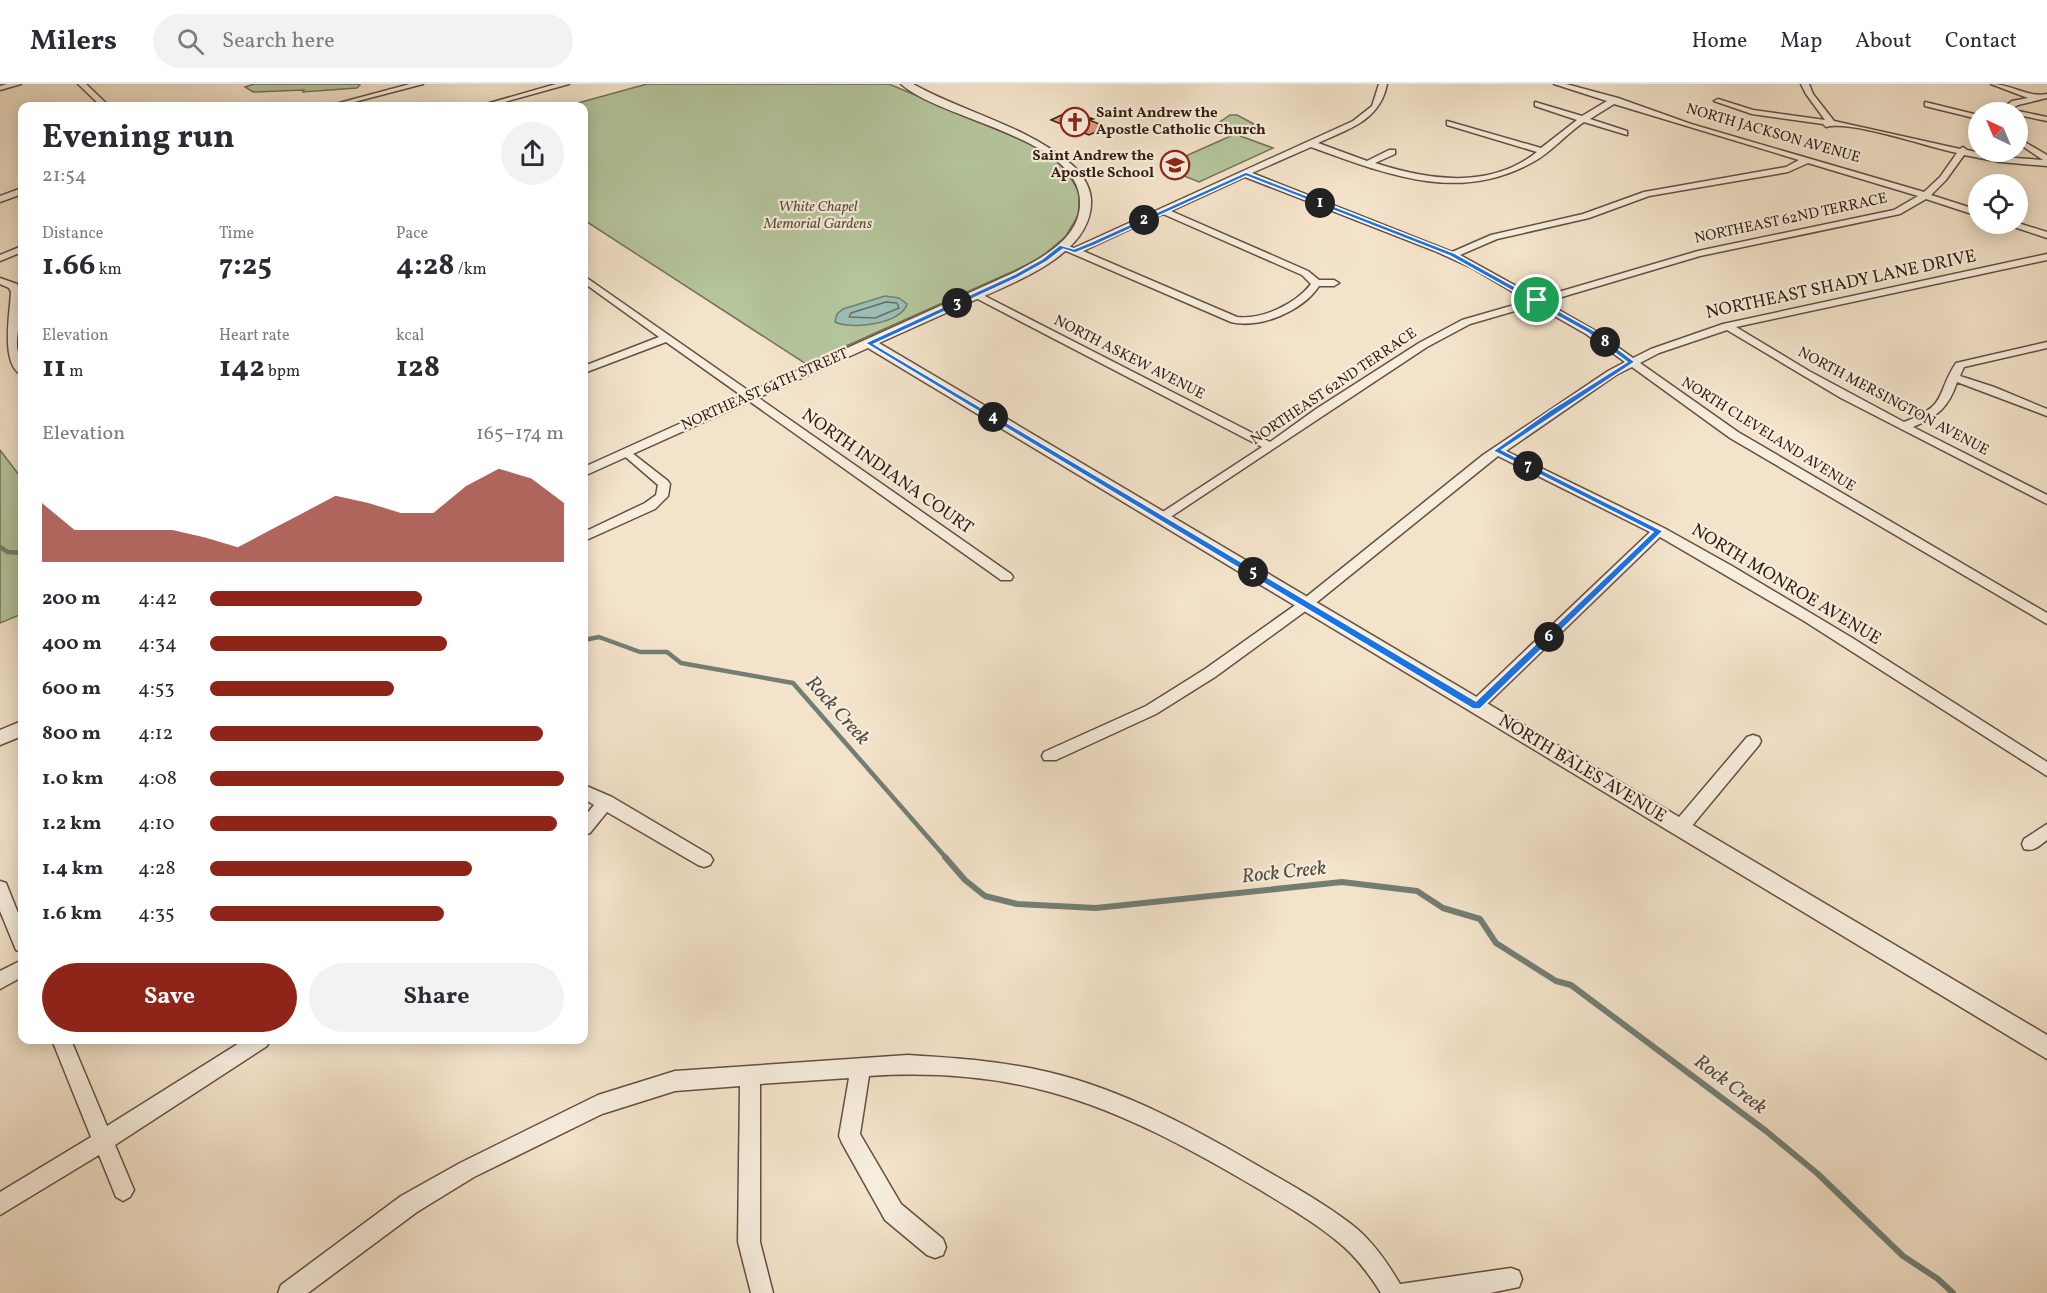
<!DOCTYPE html>
<html lang="en">
<head>
<meta charset="utf-8">
<style>
  :root { --surface:#fff; --page:#f2f2f3; --text:#2b2b33; --muted:#7c7c81; --line:#e1e1e2; --accent:#8f2418 }
  body { margin:0; font-family:Vollkorn,serif; background:var(--page); color:var(--text); height:100vh; display:flex; flex-direction:column; font-size:22px; white-space:nowrap }
  * { box-sizing:border-box; margin:0 }
  p { font-size:20px; color:var(--muted) }
  .icon { flex:none; width:33px; height:33px; fill:none; stroke:currentColor; stroke-width:2; stroke-linecap:round; stroke-linejoin:round }
  .map { position:relative; flex:1; overflow:hidden }
  .side { position:absolute; left:18px; top:18px; width:570px; height:942px; display:flex; flex-direction:column; background:var(--surface); border-radius:12px; box-shadow:0 3px 15px #0003 }
  .side>* { flex:none }
  .needle { width:39px; rotate:316deg }
  .fabs { position:absolute; left:1968px; top:18px; display:grid; gap:12px }
  .fabs a { display:grid; place-items:center; width:60px; height:60px; border-radius:50%; background:var(--surface); box-shadow:0 3px 15px #0003; font-size:30px }
  .pin { position:absolute; display:grid; place-items:center; width:51px; height:51px; color:#fff; margin:-26px; border:3px solid #fff; border-radius:50%; box-shadow:0 2px 6px #0007 }
  .km { position:absolute; width:30px; height:30px; margin:-15px; border-radius:50%; background:#222; color:#fff; font-size:16px; line-height:30px; text-align:center }
  .round { display:grid; place-items:center; flex:none; width:63px; height:63px; border-radius:32px; background:var(--page) }
  .head { display:flex; align-items:center; justify-content:space-between; height:102px; padding:0 24px }
  h1 { font-size:33px; font-weight:700; line-height:45px }
  .figures { display:grid; grid-template-columns:repeat(3,1fr); gap:9px; height:102px; padding:6px 24px }
  .figures div { display:grid; align-content:center }
  .figures b { font-size:30px; font-weight:700 }
  .figures small { font-size:16px; font-weight:400 }
  .figures p { font-size:16px }
  .chart { height:168px; padding:12px 24px }
  .chart p { display:flex; justify-content:space-between }
  .chart svg { width:100%; height:108px; margin-top:6px; fill:var(--accent); opacity:.7 }
  .action { display:flex; gap:12px; margin-top:auto; padding:12px 24px }
  .action a { flex:1; height:69px; border-radius:36px; background:var(--accent); color:#fff; font-size:24px; font-weight:700; line-height:69px; text-align:center }
  .action a+a { background:var(--page); color:var(--text) }
  ul { padding:0 24px; list-style:none; font-size:20px }
  li { display:grid; grid-template-columns:96px 72px 1fr; align-items:center; height:45px }
  li i { height:15px; border-radius:8px; background:var(--accent) }
  header { display:flex; align-items:center; gap:36px; box-sizing:border-box; height:84px; padding:0 30px; background:var(--surface); border-bottom:2px solid var(--line) }
  header strong { font-size:28px }
  nav { display:flex; gap:33px; margin-inline-start:auto; font-size:21px }
  .search { width:420px; height:54px; background:var(--page); display:flex; align-items:center; gap:15px; box-sizing:border-box; padding:0 21px; border-radius:33px; color:var(--muted); font-size:22px }
  .map>svg:first-child { display:block }
  .green { fill:#b5c59c; stroke:#747258; stroke-width:1.5 }
  .water { fill:#9bbeb4; stroke:#727e74; stroke-width:1.5 }
  .lines { fill:none; stroke-linecap:round; stroke-linejoin:round }
  .shore { stroke:#686e64; stroke-width:1.5 }
  .stream-far1 { stroke:#727e74; stroke-width:4.5 }
  .stream { stroke:#727e74; stroke-width:6 }
  .building { fill:#e39980; stroke:#341e13; stroke-width:1.5 }
  .minor-casing { stroke:#644f41; stroke-width:3 }
  .tertiary-casing { stroke:#644f41; stroke-width:3 }
  .minor { fill:#f7eddd; fill-rule:evenodd }
  .tertiary { fill:#f7eddd; fill-rule:evenodd }
  .route { fill:#1a73e8; stroke:#fff; stroke-width:1.5; fill-rule:evenodd }
  .labels { text-anchor:middle; dominant-baseline:central; stroke-width:4.5; stroke-linejoin:round; paint-order:stroke }
  .far-poi-label { font-size:15px; font-weight:bold; fill:#341e13; stroke:#f7eddd; text-anchor:start }
  .far-street-label { font-size:15px; fill:#341e13; stroke:#f7eddd }
  .far-park-label { font-size:15px; font-style:italic; fill:#5b503c; stroke:#f7eddd }
  .street-label { font-size:18px; fill:#341e13; stroke:#f7eddd }
  .water-label { font-size:20px; font-style:italic; fill:#534e43; stroke:#f7eddd }
</style>
</head>
<body>
<header>
<strong>Milers</strong>
<div class="search"><svg class="icon" aria-label="search" viewBox="0 0 24 24"><circle cx="10" cy="10" r="6"/><path d="M15 15l6 6"/></svg>Search here</div>
<nav><a>Home</a><a>Map</a><a>About</a><a>Contact</a></nav>
</header>
<div class="map">
<svg width="2047" height="1209" viewBox="0 0 2047 1209">
  <rect width="100%" height="100%" fill="#f3e3ca"/>
  <filter id="stains"><feTurbulence type="fractalNoise" baseFrequency=".00333" numOctaves="4"/><feColorMatrix values="0 0 0 0 .2 0 0 0 0 .09 0 0 0 0 .02 0 0 0 .5 -.17"/></filter>
  <radialGradient id="worn" r=".72"><stop offset=".6" stop-color="#630" stop-opacity="0"/><stop offset="1" stop-color="#630" stop-opacity=".3"/></radialGradient>
  <path class="green" d="M254 0H358L360 1 357 4 303 8 304 6 253 8 245 3Z
    M647 0H889L1008 50 1040 65 1065 84 1079 108V130L1066 152 1038 176 806 280 584 136V22H567Z
    M1230 31H1237L1254 40C1245 49 1227 46 1217 40Z
    M1235 50 1273 64 1199 98 1161 83Z
    M0 366 22 395V530L0 539Z"/>
  <path class="water" d="M885 212 899 214 907 220C902 240 851 246 835 238L837 230 843 225Z"/>
  <g class="lines">
    <path class="shore" d="M886 218 897 219 899 224 875 234 849 233 851 229Z"/>
    <path class="stream-far1" d="M0 463 8 468 22 469
      M584 556 599 553 640 568H667L681 579 793 599 947 775"/>
    <path class="stream" d="M945 773 965 796 985 812 1017 820 1096 824 1342 798 1417 807 1443 824 1480 835 1496 859 1556 897 1571 901 1766 1047 1818 1090 1903 1172 1938 1195 1953 1209"/>
  </g>
  <path class="building" d="M1070 27 1093 35 1089 36 1107 43 1089 51 1051 36Z"/>
  <g class="lines">
    <g class="minor-casing">
      <path id="minor" d="M7 0H21L0 6V2Z
        M78 0H86L109 22H101Z
        M410 0H423L339 22H328Z
        M556 0H569L490 22H479Z
        M1379 0H1387C1380 37 1348 45 1318 59L1367 77 1389 66H1395V70L1375 79C1428 96 1490 106 1537 68L1447 41V37L1541 64 1577 36 1535 22V18L1582 32 1607 17 1554 0H1566L1618 14 1691 40 1924 108 1940 93 1957 69C1928 63 1850 36 1826 43L1823 40 1752 30 1714 17 1718 15 1753 26 1825 36 1806 10 1801 0H1809L1813 10 1834 37 1960 65 1963 63 1967 66 2000 73 2043 76 2018 59V54L2047 71V82L2000 78 1964 71 1946 96 1931 111 1978 126V132L1926 115 1900 130 1700 172 1545 218 1594 246 1633 274 1651 265 1723 240 2047 170V176L1736 243 1809 287 1904 338C1949 321 1935 311 1956 279L2047 258V264L1964 283 1960 292 1994 303 2047 325V332L1957 298C1949 323 1937 333 1913 343L2047 411V420L1841 314 1727 246 1659 269 1640 279 1738 348 2047 529V540L1730 354 1632 283 1616 291 1506 367 1664 444 1732 482 1854 555 2047 678V692L1804 537 1660 453 1481 626H1471L1468 622 1471 618 1650 448 1498 372 1311 523 1215 593 1156 630 1056 676H1044L1042 672 1044 668 1146 622 1205 585 1301 517 1483 371 1608 287 1625 278 1586 250 1535 221 1470 240 1427 263 1163 438 1157 434 1158 431 1262 363 970 211 979 209 1270 358 1316 325 1419 259 1462 236 1528 217 1472 184 1435 167 1245 93 1171 127 1308 187 1319 196H1334L1339 199 1334 202H1319C1303 227 1260 245 1231 238L1057 163 1062 160 1074 164 1353 37 1372 22ZM1614 20 1799 76 1786 83 1644 108 1583 130 1491 151 1452 168 1252 89 1311 63C1386 90 1458 120 1533 78 1552 68 1566 50 1584 38L1627 51V47L1590 35ZM1808 79 1918 112 1894 126 1698 167 1538 214 1460 171 1497 155 1589 134 1649 112 1788 88ZM1163 130 1302 191 1311 200C1296 220 1262 236 1237 233L1083 167Z
        M1991 0C2011 0 2028 14 2047 10V14L2018 21 2006 28H1998L2012 17 2028 14Z
        M1925 18 1978 31V35L1925 22Z
        M2018 27 2047 33V37L2018 31V28H2014Z
        M22 104V110L0 118V112Z
        M2018 139 2047 148V154L2005 140Z
        M22 162V168L0 177V171Z
        M584 192 1011 490 1013 493 1011 496H1001L666 258 584 289V282L659 253 584 199Z
        M0 194 17 200C27 218 16 243 17 263 18 273 23 281 22 291 0 281 10 229 11 208L9 204 0 200Z
        M627 365 668 397 670 400 668 412 655 425 584 457V448L645 419 656 411 658 401 621 369Z
        M1753 651 1759 653 1761 657 1759 661 1686 749 1680 751 1674 749 1672 744 1674 739 1747 653Z
        M584 701 612 713 710 771 713 776 710 781 704 783 698 781 607 728 590 749 584 751V733L594 721 584 715Z
        M2047 740V756C2039 762 2034 768 2024 765L2022 760 2024 755Z
        M0 797 6 799 22 839V868L16 866 0 827Z
        M22 876V893L0 905V887Z
        M52 956H71L107 1042 244 956H270L267 962 115 1061 134 1106 130 1113 123 1117 116 1113 99 1071 0 1131V1108L91 1053Z
        M908 971C955 974 1002 977 1048 988 1125 1006 1199 1047 1267 1087 1295 1103 1325 1120 1351 1140 1372 1156 1387 1178 1400 1200L1511 1184 1519 1187 1522 1195 1519 1203 1490 1209H1381C1369 1190 1355 1171 1337 1157 1313 1137 1283 1120 1257 1104 1192 1066 1124 1028 1050 1008 992 992 929 988 869 992L860 1050 901 1120 943 1155 946 1163 943 1171 935 1174 927 1171 885 1136 842 1059 839 1052 849 994 760 1000V1158L773 1209H751L738 1158 740 1002 675 1007 602 1030 474 1093 417 1128 308 1209H278L281 1201 401 1112 460 1079 598 1011 675 987Z"/>
    </g>
    <g class="tertiary-casing">
      <path id="tertiary" d="M901 0H913C965 29 1025 41 1071 80 1081 88 1090 102 1091 115 1094 172 1009 200 966 220 937 233 908 246 879 259L2047 951V975L868 264 584 392V383L1013 189C1042 174 1082 154 1080 116 1077 53 941 36 901 0Z
        M22 637V652L0 661V646Z"/>
    </g>
    <use href="#minor" class="minor"/>
    <use href="#tertiary" class="tertiary"/>
  </g>
  <path class="route" d="M1246 88 1454 169 1593 246 1635 278 1502 366 1663 447 1480 625H1473L865 259 1015 190 1042 175 1060 161 1074 165 1091 158ZM1246 92 1450 172 1588 249 1627 278 1552 325 1493 367 1653 448 1476 617 874 260 1019 193 1046 178 1063 165 1075 169 1095 161Z"/>
  <defs>
    <g id="church-ring" transform="scale(1.5)"><circle r="9.5" fill="#f7eddd" stroke="#8f2418" stroke-width="1.5"/><path d="M-1.2-6h2.4v3.5h3.3v2.4h-3.3V6h-2.4V-.1h-3.3v-2.4h3.3Z" fill="#8f2418"/></g>
    <g id="school-ring" transform="scale(1.5)"><circle r="9.5" fill="#f7eddd" stroke="#8f2418" stroke-width="1.5"/><path d="M0-5L7-2L0 1L-7-2ZM-4 1L0 2.5L4 1V4Q0 6-4 4Z" fill="#8f2418"/></g>
  </defs>
  <g fill-rule="evenodd">
    <use href="#church-ring" x="1075" y="38"/>
    <use href="#school-ring" x="1175" y="81"/>
  </g>
  <g class="labels">
    <g class="far-poi-label">
      <text x="1096" y="29">Saint Andrew the<tspan x="1096" dy="17">Apostle Catholic Church</tspan></text>
      <text x="1154" y="72" text-anchor="end">Saint Andrew the<tspan x="1154" dy="17">Apostle School</tspan></text>
    </g>
    <g class="far-street-label">
      <text transform="translate(1773 50) rotate(16)">NORTH JACKSON AVENUE</text>
      <text transform="translate(1791 135) rotate(-12)">NORTHEAST 62ND TERRACE</text>
      <text transform="translate(1129 274) rotate(27)">NORTH ASKEW AVENUE</text>
      <text transform="translate(1334 303) rotate(-34)">NORTHEAST 62ND TERRACE</text>
      <text transform="translate(765 306) rotate(-24)">NORTHEAST 64TH STREET</text>
      <text transform="translate(1893 318) rotate(28)">NORTH MERSINGTON AVENUE</text>
      <text transform="translate(1768 351) rotate(32)">NORTH CLEVELAND AVENUE</text>
    </g>
    <g class="far-park-label">
      <text x="818" y="123">White Chapel<tspan x="818" dy="17">Memorial Gardens</tspan></text>
    </g>
    <g class="street-label">
      <text transform="translate(1841 201) rotate(-12)">NORTHEAST SHADY LANE DRIVE</text>
      <text transform="translate(887 388) rotate(35)">NORTH INDIANA COURT</text>
      <text transform="translate(1786 501) rotate(31)">NORTH MONROE AVENUE</text>
      <text transform="translate(1582 685) rotate(31)">NORTH BALES AVENUE</text>
    </g>
    <g class="water-label">
      <text transform="translate(837 627) rotate(48)">Rock Creek</text>
      <text transform="translate(1284 789) rotate(-6)">Rock Creek</text>
      <text transform="translate(1730 1001) rotate(37)">Rock Creek</text>
    </g>
  </g>
  <rect width="100%" height="100%" filter="url(#stains)"/>
  <rect width="100%" height="100%" fill="url(#worn)"/>
</svg>
<div class="fabs">
<a><svg class="needle" viewBox="-14 -14 28 28"><path d="M0-13l5 13h-10z" fill="#e53935"/><path d="M0 13l5-13h-10z" fill="#7c7c81"/></svg></a>
<a><svg class="icon" aria-label="locate" viewBox="0 0 24 24"><circle cx="12" cy="12" r="6"/><path d="M12 2v4M12 18v4M2 12h4M18 12h4"/></svg></a>
</div>
<div class="pin" style="left:1537px;top:216px;background:#1e9e55"><svg class="icon" aria-label="arrive" viewBox="0 0 24 24"><path d="M6 21V4h12l-3 4 3 4H6"/></svg></div>
<b class="km" style="left:1320px;top:119px">1</b>
<b class="km" style="left:1144px;top:136px">2</b>
<b class="km" style="left:957px;top:219px">3</b>
<b class="km" style="left:993px;top:333px">4</b>
<b class="km" style="left:1253px;top:488px">5</b>
<b class="km" style="left:1549px;top:553px">6</b>
<b class="km" style="left:1528px;top:382px">7</b>
<b class="km" style="left:1605px;top:258px">8</b>
<section class="side">
<div class="head"><div><h1>Evening run</h1><p>21:54</p></div><a class="round"><svg class="icon" aria-label="share" viewBox="0 0 24 24"><path d="M12 15V3M7 8l5-5 5 5M5 13v7h14v-7"/></svg></a></div>
<div class="figures">
<div><p>Distance</p><b>1.66<small> km</small></b></div>
<div><p>Time</p><b>7:25</b></div>
<div><p>Pace</p><b>4:28<small> /km</small></b></div>
</div>
<div class="figures">
<div><p>Elevation</p><b>11<small> m</small></b></div>
<div><p>Heart rate</p><b>142<small> bpm</small></b></div>
<div><p>kcal</p><b>128</b></div>
</div>
<div class="chart"><p><span>Elevation</span>165–174 m</p>
<svg viewBox="0 0 160 44" preserveAspectRatio="none"><path d="M0 44V20L10 31L20 31L30 31L40 31L50 34L60 38L70 31L80 24L90 17L100 20L110 24L120 24L130 13L140 6L150 10L160 20V44z"/></svg>
</div>
<ul>
<li><b>200 m</b>4:42<i style="width:60%"></i></li>
<li><b>400 m</b>4:34<i style="width:67%"></i></li>
<li><b>600 m</b>4:53<i style="width:52%"></i></li>
<li><b>800 m</b>4:12<i style="width:94%"></i></li>
<li><b>1.0 km</b>4:08<i style="width:100%"></i></li>
<li><b>1.2 km</b>4:10<i style="width:98%"></i></li>
<li><b>1.4 km</b>4:28<i style="width:74%"></i></li>
<li><b>1.6 km</b>4:35<i style="width:66%"></i></li>
</ul>
<div class="action"><a>Save</a><a>Share</a></div>
</section>
</div>
</body>
</html>
